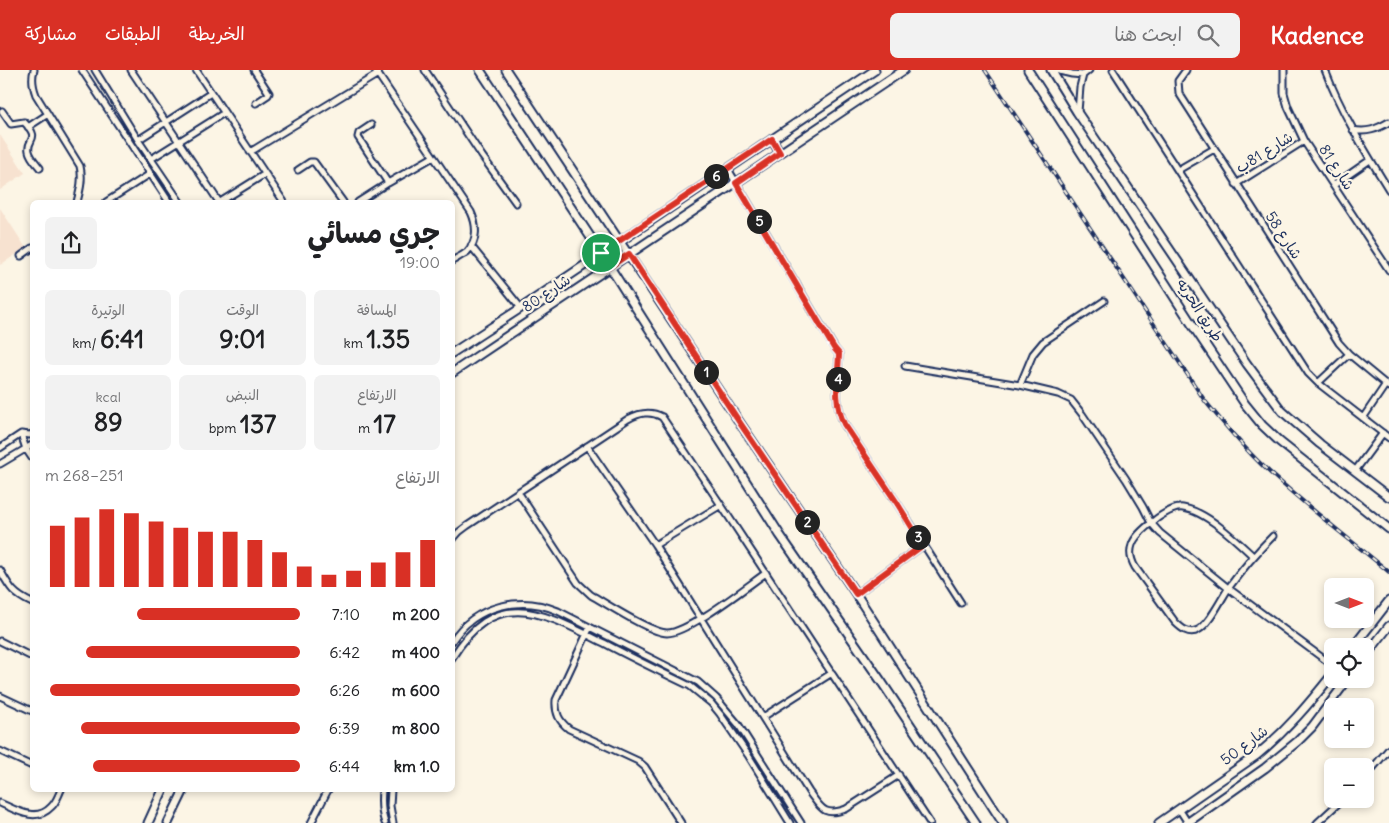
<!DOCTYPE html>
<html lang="ar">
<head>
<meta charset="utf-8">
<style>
  :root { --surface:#fff; --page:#f2f2f2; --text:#202124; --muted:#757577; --accent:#d93025 }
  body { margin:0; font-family:Delius,"Playpen Sans Arabic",sans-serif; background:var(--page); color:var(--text); direction:rtl; height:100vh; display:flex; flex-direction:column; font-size:19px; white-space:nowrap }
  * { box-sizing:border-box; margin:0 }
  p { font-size:16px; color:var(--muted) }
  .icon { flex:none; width:28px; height:28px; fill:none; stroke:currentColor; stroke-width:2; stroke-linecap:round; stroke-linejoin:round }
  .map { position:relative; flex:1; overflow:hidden; direction:ltr }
  .details { position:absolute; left:30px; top:130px; width:425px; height:592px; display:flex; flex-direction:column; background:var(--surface); border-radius:8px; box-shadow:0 2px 8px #0003; direction:rtl }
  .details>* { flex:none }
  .needle { width:32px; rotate:90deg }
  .tools { position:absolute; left:1324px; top:508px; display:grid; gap:10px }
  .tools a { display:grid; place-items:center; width:50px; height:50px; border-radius:8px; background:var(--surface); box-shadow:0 2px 8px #0003; font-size:25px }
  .pin { position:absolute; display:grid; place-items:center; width:42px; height:42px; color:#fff; margin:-21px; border:2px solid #fff; border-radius:50%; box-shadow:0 1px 5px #0007 }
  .km { position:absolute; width:25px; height:25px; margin:-12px; border-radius:50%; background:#222; color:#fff; font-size:14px; line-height:25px; text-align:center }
  .round { display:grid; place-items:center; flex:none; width:52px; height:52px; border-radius:8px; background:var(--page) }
  .summary { display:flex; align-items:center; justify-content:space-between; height:85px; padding:0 15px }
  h1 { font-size:28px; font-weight:700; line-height:38px }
  .stats { display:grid; grid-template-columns:repeat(3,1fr); gap:8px; height:85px; padding:5px 15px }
  .stats div { display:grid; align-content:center; border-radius:8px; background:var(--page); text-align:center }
  .stats b { font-size:25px; font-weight:700 }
  .stats small { font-size:14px; font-weight:400 }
  .stats p { font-size:14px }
  .chart { height:140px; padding:10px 15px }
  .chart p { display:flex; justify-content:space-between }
  .chart svg { width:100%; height:90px; margin-top:5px; stroke:var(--accent); stroke-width:6 }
  ul { padding:0 15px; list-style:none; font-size:16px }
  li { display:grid; grid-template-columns:80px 60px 1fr; align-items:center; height:38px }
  li i { height:12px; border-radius:6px; background:var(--accent) }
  header { display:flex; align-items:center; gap:30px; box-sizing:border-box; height:70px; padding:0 25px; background:var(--accent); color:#fff }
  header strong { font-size:24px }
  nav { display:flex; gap:28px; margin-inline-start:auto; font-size:18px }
  .search { width:350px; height:45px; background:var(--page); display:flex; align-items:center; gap:12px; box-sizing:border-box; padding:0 18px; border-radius:8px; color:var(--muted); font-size:19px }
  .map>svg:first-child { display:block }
  .built { fill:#f7e2d0 }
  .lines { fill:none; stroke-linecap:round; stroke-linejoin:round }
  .street-casing { stroke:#1b2f5e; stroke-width:9 }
  .secondary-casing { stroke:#1b2f5e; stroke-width:11 }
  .street { stroke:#fcf5e5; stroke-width:5 }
  .secondary { stroke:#fcf5e5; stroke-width:7 }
  .rail-casing { stroke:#1b2f5e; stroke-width:4 }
  .rail { stroke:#fcf5e5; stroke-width:2; stroke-dasharray:5.5; stroke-linecap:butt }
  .route-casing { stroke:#fff; stroke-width:10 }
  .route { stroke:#d93025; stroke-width:6 }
  .labels { text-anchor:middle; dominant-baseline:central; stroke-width:4.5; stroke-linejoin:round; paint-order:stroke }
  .street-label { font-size:15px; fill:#1b2f5e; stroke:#fcf5e5 }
</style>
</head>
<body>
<header>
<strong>Kadence</strong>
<div class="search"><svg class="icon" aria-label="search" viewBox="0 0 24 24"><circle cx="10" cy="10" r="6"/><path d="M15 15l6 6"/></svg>ابحث هنا</div>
<nav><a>الخريطة</a><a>الطبقات</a><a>مشاركة</a></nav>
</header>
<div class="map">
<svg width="1389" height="753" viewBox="0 0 1389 753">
  <rect width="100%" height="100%" fill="#fcf5e5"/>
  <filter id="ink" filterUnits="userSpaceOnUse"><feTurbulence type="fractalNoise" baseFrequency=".02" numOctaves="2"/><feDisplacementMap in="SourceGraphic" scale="10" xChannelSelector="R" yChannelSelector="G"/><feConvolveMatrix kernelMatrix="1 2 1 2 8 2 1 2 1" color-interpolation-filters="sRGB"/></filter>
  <g filter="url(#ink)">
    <path class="built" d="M0 65 25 103 0 120Z
      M0 138 26 178 0 195Z"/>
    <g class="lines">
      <g class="street-casing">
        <path id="street" d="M34 0C31 9 33 17 36 25L80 96C83 109 80 120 77 132
          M82 0 169 132
          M95 0 138 70 180 132
          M131 0 219 132
          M196 0 284 132
          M254 0 269 23 268 25 256 33
          M375 0 471 142C477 155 478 171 467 182 463 185 457 188 452 191
          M425 0 482 86 516 133
          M1055 0 1072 4 1083 5
          M1113 0 1308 303 1318 313 1389 368
          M1186 0 1178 11 1179 23 1339 273 1349 284 1389 317
          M1284 0V23L1288 37 1304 71 1389 200
          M1325 0C1341 42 1365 81 1389 120
          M2 41 11 54 24 52C42 70 26 69 29 81 30 87 37 94 40 98
          M1078 42 1080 17 1083 5 1089 0
          M371 55 359 63 358 67 388 113
          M28 57 48 44
          M1353 60C1367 63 1377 59 1389 52
          M138 70 211 23
          M250 82 378 4
          M151 89 224 43
          M728 99 835 279 839 284C838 310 833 329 844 354L897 433 961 533
          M298 100 310 92H314L343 132
          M1178 100 1214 79
          M1236 114 1304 71
          M1334 115 1370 90
          M106 132 150 104
          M220 132 265 104
          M358 132 388 113 433 87
          M471 176 521 238
          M21 186 32 178
          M905 296 1020 315 1058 324 1071 330 1082 344 1126 409 1143 437 1151 453 1160 463 1228 518 1332 595
          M1318 313 1349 284
          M1020 315 1033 284 1043 272 1104 231
          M1363 348 1386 314
          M21 364 26 379 32 388
          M587 376 655 475 809 722C821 738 824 747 846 739L899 705
          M0 378 21 364 30 365 32 364
          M0 394 32 375
          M1355 401 1383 363
          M518 422 578 513 591 525C607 534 651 563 667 563 688 563 746 517 766 503
          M452 470 459 462 467 456 628 349C639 343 650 340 662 347L721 435 930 753
          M655 475 721 435
          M1253 486C1237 471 1206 441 1183 438 1169 436 1136 462 1132 475 1129 483 1131 490 1135 497L1175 552C1181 558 1189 565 1198 560 1210 554 1222 527 1230 516 1243 498 1257 482 1273 466
          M0 500C10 518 13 524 32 533
          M856 524 923 475
          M590 557 556 630C555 643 559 651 569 659L638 691 645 697 681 753
          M0 571 32 587
          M452 571C475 535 521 525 558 541L698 612 716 628 738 654 801 753
          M452 588C497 515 543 543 604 573 632 588 661 602 690 616L711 633 720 644 748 685 790 753
          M0 626 32 641
          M763 647 832 603
          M0 681 32 696
          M1365 707 1389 679
          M382 720C381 731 381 742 385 753
          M391 720 390 736 393 753
          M0 733C16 740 36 753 51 737 56 733 58 726 61 720
          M1179 739 1188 753
          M311 753 328 720
          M1317 753 1343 729"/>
      </g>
      <g class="secondary-casing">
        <path id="secondary" d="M480 0 601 183 780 465 881 611 976 753
          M506 0 740 353 856 524 1003 753
          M1028 0 1193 256 1245 334 1262 355 1280 372 1389 459
          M1051 0 1077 42 1247 294 1282 341 1320 374 1389 427
          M772 69 780 83
          M452 283 521 238 875 0
          M452 303 904 0
          M1354 576 1389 531
          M1365 587 1389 556
          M148 753 163 720
          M168 753 184 720
          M1159 753 1257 685C1287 660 1308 635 1332 605
          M1187 753 1265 698 1298 671 1312 657 1348 609"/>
      </g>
      <use href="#street" class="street"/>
      <use href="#secondary" class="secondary"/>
      <g class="rail-casing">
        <path id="rail" d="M985 0 1205 331C1223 353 1242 376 1263 396 1303 434 1347 467 1389 502"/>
      </g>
      <use href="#rail" class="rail"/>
    </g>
  </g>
  <g class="lines" filter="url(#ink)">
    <g class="route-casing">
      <path id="route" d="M772 69 780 83 736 113 834 278 839 284C838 309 833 330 844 354L897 433 923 475 856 524 740 353 629 184 609 197 601 183Z"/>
    </g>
    <use href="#route" class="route"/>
  </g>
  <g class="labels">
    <g class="street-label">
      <text transform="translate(1264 82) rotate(-32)">شارع 81ب</text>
      <text transform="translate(1337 97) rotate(57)">شارع 81</text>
      <text transform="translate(1284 165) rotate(57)">شارع 58</text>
      <text transform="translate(546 223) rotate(-34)">شارع 80</text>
      <text transform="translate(1200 240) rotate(57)">طريق الحريه</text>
      <text transform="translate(1244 675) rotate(-37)">شارع 50</text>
    </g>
  </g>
</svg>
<div class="tools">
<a><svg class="needle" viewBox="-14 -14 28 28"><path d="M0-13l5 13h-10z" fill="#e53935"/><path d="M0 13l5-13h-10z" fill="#757577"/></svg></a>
<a><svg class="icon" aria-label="locate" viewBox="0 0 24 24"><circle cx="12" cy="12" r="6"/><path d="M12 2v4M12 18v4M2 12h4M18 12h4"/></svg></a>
<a>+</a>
<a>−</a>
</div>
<div class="pin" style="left:601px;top:183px;background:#1e9e55"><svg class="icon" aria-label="arrive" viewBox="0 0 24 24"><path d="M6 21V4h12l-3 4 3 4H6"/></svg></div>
<b class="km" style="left:706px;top:302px">1</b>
<b class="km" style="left:807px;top:452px">2</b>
<b class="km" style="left:918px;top:467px">3</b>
<b class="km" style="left:838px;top:309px">4</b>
<b class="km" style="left:759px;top:151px">5</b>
<b class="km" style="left:716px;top:106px">6</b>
<section class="details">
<div class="summary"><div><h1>جري مسائي</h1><p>19:00</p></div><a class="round"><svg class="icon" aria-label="share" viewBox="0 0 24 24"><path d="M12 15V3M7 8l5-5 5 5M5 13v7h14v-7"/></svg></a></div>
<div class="stats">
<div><p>المسافة</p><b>1.35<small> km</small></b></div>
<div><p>الوقت</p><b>9:01</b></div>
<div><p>الوتيرة</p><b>6:41<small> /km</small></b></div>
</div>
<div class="stats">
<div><p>الارتفاع</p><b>17<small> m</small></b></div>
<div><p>النبض</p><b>137<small> bpm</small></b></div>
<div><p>kcal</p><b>89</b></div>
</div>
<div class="chart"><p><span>الارتفاع</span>251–268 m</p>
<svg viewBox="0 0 160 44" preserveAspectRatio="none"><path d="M5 44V14M15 44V10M25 44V6M35 44V8M45 44V12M55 44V15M65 44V17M75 44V17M85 44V21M95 44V27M105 44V34M115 44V38M125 44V36M135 44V32M145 44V27M155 44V21"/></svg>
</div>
<ul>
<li><b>200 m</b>7:10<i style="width:64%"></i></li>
<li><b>400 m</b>6:42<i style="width:84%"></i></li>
<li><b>600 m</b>6:26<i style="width:98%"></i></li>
<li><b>800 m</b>6:39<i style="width:86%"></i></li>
<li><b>1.0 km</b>6:44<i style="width:81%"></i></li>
</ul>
</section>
</div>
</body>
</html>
